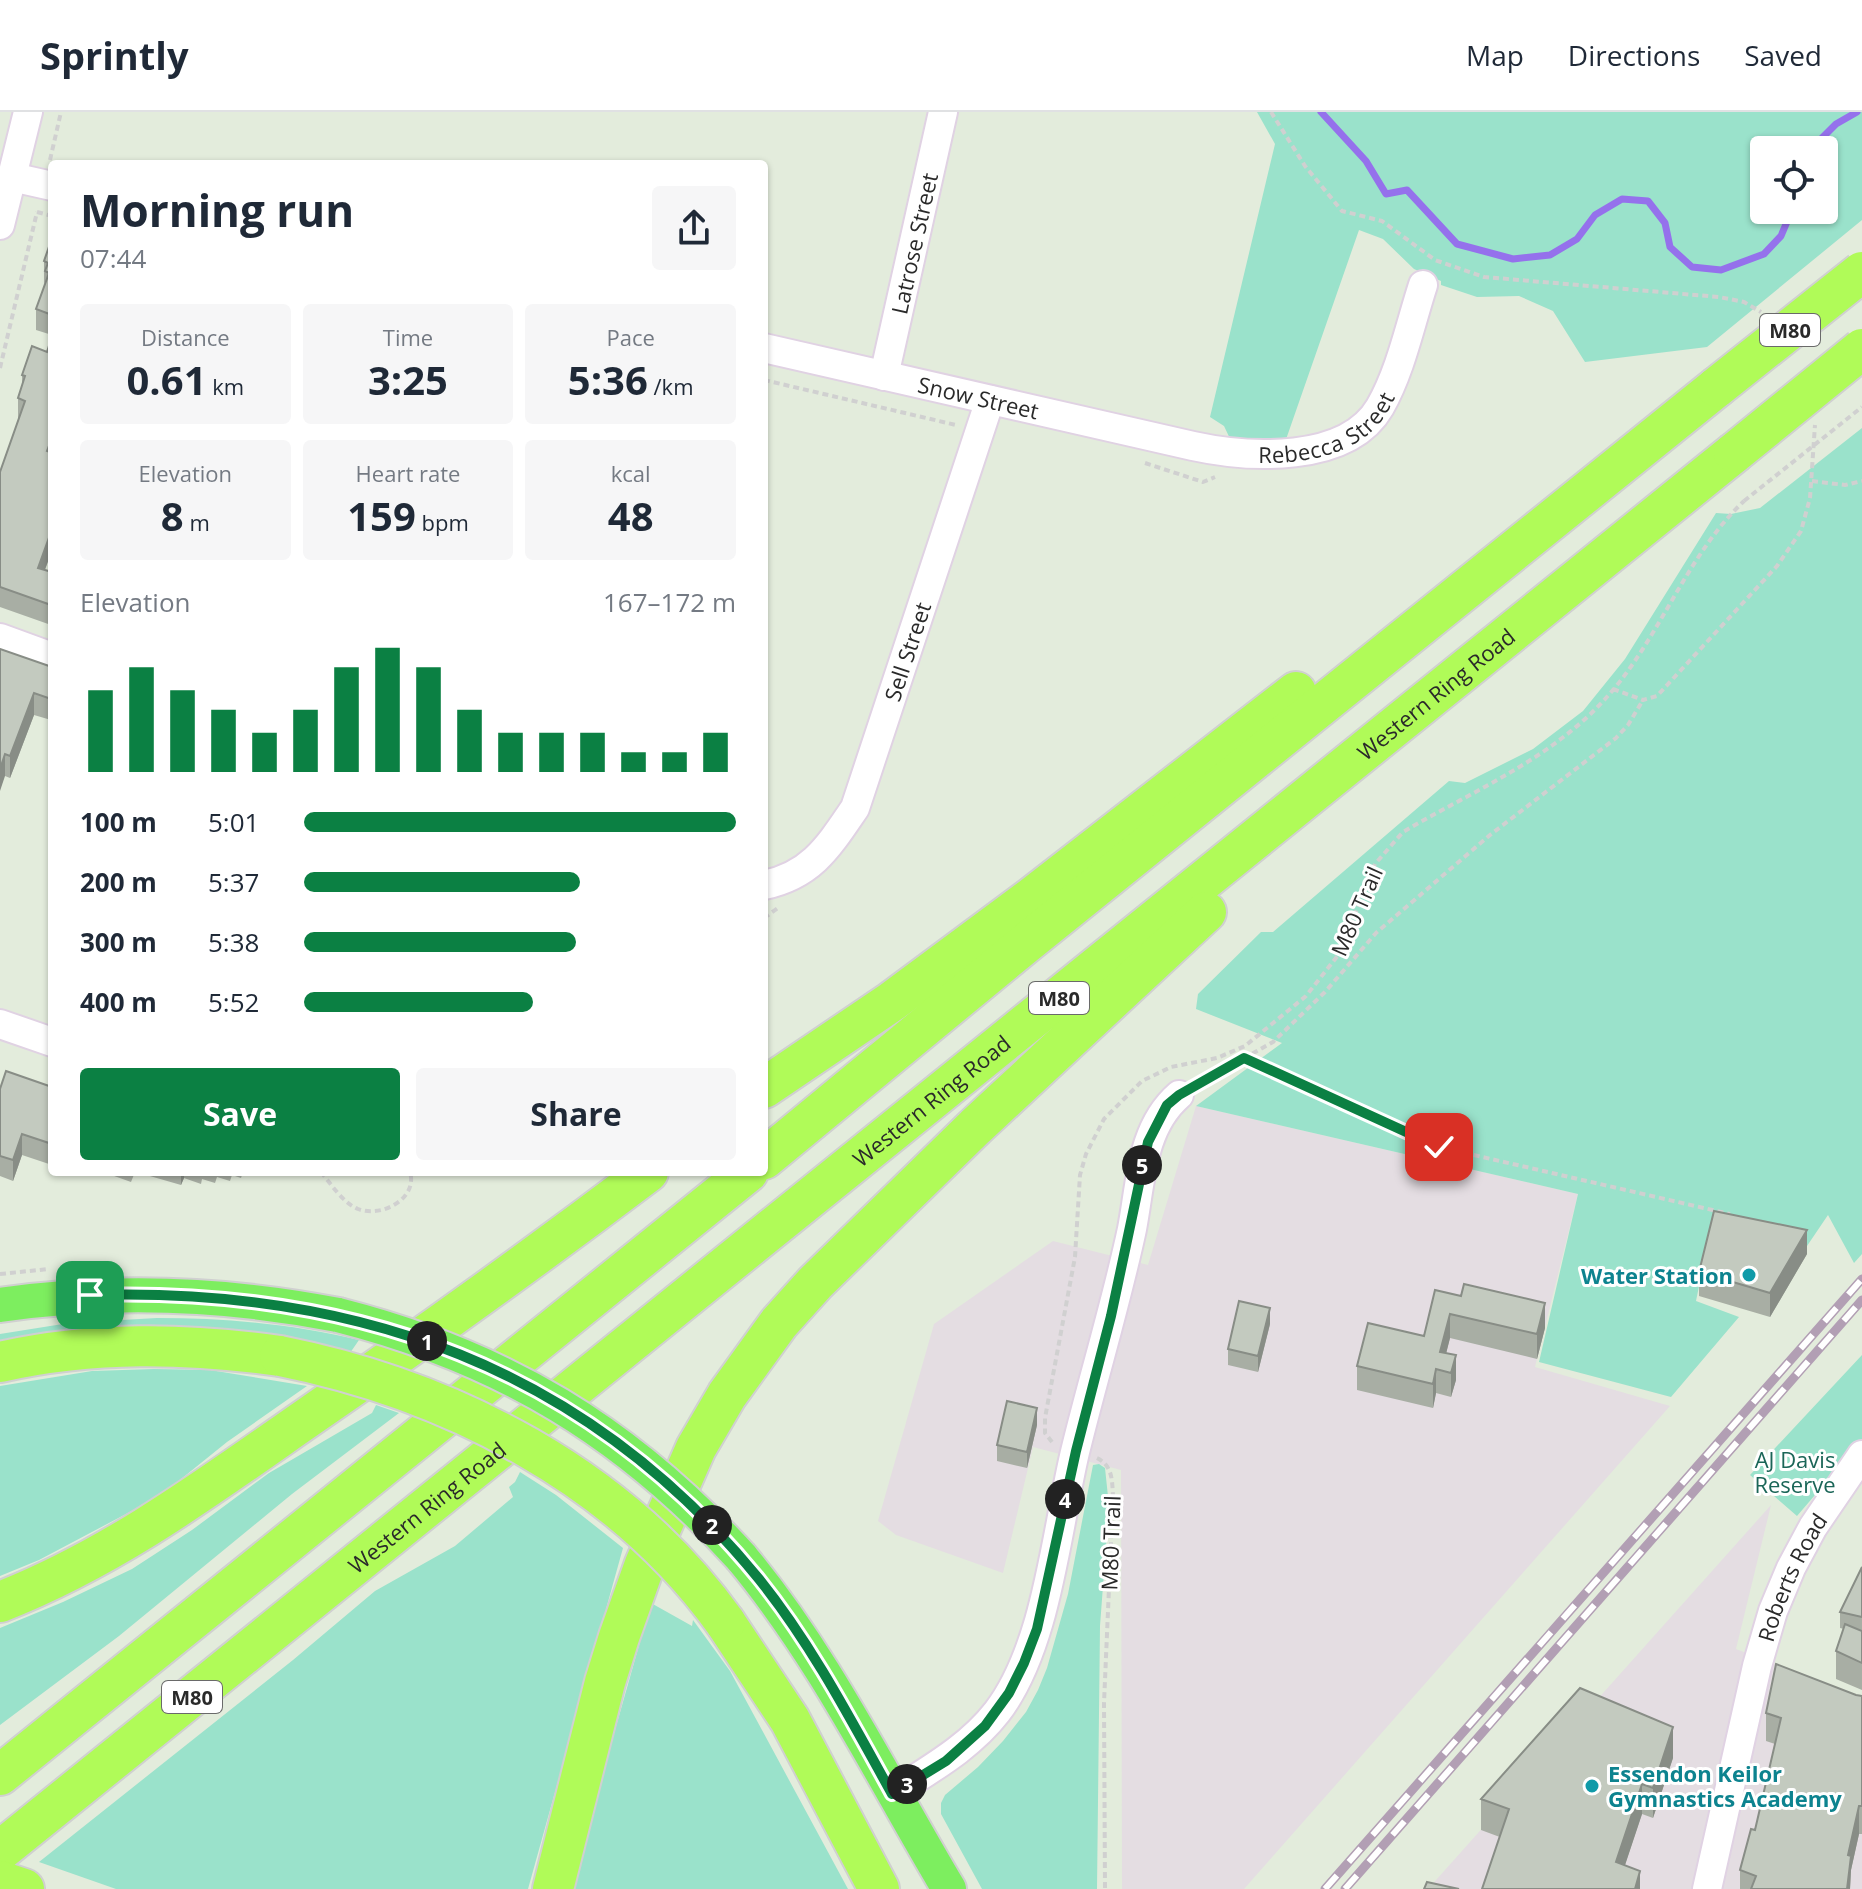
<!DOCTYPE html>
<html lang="en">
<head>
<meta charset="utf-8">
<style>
  :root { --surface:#fff; --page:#f6f6f7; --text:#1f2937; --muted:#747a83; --line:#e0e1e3; --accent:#0b8043 }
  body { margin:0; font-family:"Open Sans",sans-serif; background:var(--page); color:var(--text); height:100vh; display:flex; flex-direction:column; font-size:30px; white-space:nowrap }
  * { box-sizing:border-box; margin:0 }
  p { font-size:26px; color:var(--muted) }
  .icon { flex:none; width:44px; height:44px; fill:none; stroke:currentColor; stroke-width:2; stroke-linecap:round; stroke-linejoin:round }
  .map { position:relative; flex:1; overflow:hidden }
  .drawer { position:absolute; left:48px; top:48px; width:720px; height:1016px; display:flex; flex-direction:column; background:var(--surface); border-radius:8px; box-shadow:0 2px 6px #0004 }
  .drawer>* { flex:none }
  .buttons { position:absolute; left:1750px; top:24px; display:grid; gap:16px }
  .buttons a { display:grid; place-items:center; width:88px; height:88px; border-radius:8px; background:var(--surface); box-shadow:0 2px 6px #0004; font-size:40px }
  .pin { position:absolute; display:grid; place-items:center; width:68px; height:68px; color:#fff; margin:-34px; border-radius:16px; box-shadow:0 4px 12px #0006 }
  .km { position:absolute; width:40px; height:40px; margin:-20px; border-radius:50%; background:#222; color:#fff; font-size:22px; line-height:40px; text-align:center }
  .round { display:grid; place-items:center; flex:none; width:84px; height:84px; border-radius:8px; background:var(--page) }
  .headline { display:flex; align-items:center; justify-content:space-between; height:136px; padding:0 32px }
  h1 { font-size:44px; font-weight:700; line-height:60px }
  .metrics { display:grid; grid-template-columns:repeat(3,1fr); gap:12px; height:136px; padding:8px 32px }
  .metrics div { display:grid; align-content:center; border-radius:8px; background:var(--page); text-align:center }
  .metrics b { font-size:40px; font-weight:700 }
  .metrics small { font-size:22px; font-weight:400 }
  .metrics p { font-size:22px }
  .chart { height:224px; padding:16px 32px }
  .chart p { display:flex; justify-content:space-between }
  .chart svg { width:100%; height:144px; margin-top:8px; stroke:var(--accent); stroke-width:6 }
  .button { display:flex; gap:16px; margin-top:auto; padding:16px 32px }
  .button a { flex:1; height:92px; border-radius:8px; background:var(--accent); color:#fff; font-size:32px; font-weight:700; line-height:92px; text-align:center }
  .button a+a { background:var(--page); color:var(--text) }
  ul { padding:0 32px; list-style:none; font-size:26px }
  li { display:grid; grid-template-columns:128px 96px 1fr; align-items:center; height:60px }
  li i { height:20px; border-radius:10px; background:var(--accent) }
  header { display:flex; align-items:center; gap:48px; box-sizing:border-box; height:112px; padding:0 40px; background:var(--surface); border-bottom:2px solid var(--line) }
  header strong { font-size:38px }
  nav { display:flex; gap:44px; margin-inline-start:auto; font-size:28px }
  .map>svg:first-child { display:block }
  .industrial { fill:#e4dde2 }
  .green { fill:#9ae2cb; fill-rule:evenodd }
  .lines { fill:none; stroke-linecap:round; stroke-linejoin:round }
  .stream { stroke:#9571ec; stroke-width:7 }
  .minor-casing { stroke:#e0d2e3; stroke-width:32 }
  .major-casing { stroke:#d0d0d0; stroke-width:38 }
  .highway-casing { stroke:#d0d0d0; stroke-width:44 }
  .path { stroke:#d0d0d0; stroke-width:4; stroke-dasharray:6 4; stroke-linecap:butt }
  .minor { stroke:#fff; stroke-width:28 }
  .major { stroke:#7dee5f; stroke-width:34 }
  .highway { stroke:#b0fb58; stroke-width:40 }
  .rail-casing { stroke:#b29fb4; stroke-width:9 }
  .rail { stroke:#fff; stroke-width:6; stroke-dasharray:18; stroke-linecap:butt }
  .major-bridge-casing { stroke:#d0d0d0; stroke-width:38; stroke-linecap:butt }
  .highway-bridge-casing { stroke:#d0d0d0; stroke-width:44; stroke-linecap:butt }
  .path-bridge { stroke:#d0d0d0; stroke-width:4; stroke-dasharray:6 4; stroke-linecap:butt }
  .major-bridge { stroke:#7dee5f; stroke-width:34 }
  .highway-bridge { stroke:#b0fb58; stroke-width:40 }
  .wall { fill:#a8aea4 }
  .shaded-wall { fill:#888d86 }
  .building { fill:#c3cabf; stroke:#888d86; stroke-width:2 }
  .route-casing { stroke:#fff; stroke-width:16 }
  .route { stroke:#0b8043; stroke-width:10 }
  .culture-dot { fill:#0f9aa8; stroke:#fff; stroke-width:3 }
  .labels { text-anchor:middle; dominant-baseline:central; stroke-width:6; stroke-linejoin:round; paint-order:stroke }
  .shield { fill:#fff; stroke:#6a6a6a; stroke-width:2 }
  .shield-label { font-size:20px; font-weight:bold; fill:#2a2a2a }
  .street-label { font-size:22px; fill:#2a2a2a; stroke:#fff }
  .culture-label { font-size:22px; font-weight:bold; fill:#0d838f; stroke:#fff; text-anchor:end }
  .park-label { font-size:22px; fill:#1b6658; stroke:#fff }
</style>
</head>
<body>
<header>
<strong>Sprintly</strong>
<nav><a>Map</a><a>Directions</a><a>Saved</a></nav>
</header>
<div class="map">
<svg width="1862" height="1777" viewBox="0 0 1862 1777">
  <rect width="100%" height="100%" fill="#e3ecdc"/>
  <path class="industrial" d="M1196 994 1578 1082 1535 1255 1670 1294 1244 1777H1122L1121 1358 1033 1335 1003 1461 896 1423 878 1409 934 1212 1053 1129 1148 1153Z
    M1771 1393 1736 1537 1862 1586V1777H1428Z"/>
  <path class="green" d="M1257 0H1862V108L1707 235 1585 250 1553 199 1519 184 1477 185 1441 173V169L1414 157 1383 127 1359 118 1283 336 1233 333 1224 314 1210 305 1275 32ZM1764 38H1824V98H1764Z
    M1862 316V1142L1854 1151 1828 1103 1807 1134 1711 1115 1696 1189 1739 1205 1671 1285 1539 1250 1578 1082 1196 994 1282 931 1196 897 1198 882 1261 820H1273L1449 669 1465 671 1533 637 1583 599 1625 547 1716 401 1731 402 1760 396Z
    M157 1206C225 1206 293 1212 359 1228L350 1241 335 1236 193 1217 0 1235V1222L69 1211Z
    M1862 1243V1328L1797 1404 1750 1363Z
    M154 1257 210 1258 307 1274 227 1330 160 1384 39 1448 0 1464V1274L92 1259Z
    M376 1293 399 1301 292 1382 119 1524 0 1613V1516L63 1490 132 1457 192 1418 269 1361 372 1301Z
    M1099 1352 1105 1356 1109 1394 1100 1514 1097 1777H982L941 1702V1691L945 1683 978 1655 1003 1629 1026 1600 1038 1578 1047 1556 1068 1482 1093 1353Z
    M520 1360 556 1383 623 1436 528 1777H116L39 1750 293 1548 375 1479 455 1434 513 1385 509 1375 515 1370Z
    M651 1491 692 1514 693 1508 730 1559 848 1777H570Z"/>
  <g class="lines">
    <path class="stream" d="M1321 0 1366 49 1386 82 1407 78 1457 132 1513 147 1550 143 1577 127 1595 103 1622 87 1648 89 1665 111 1670 135 1692 155 1721 158 1764 142 1781 124 1792 98
      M1810 38 1836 12 1857 0"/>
    <g class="minor-casing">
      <g id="minor">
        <path d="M12 65 52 74"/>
        <path d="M0 113 28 0"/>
        <path id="s1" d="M764 236 1193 334C1248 346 1347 352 1380 295 1401 258 1410 213 1423 173"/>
        <path id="s2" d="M884 264 943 0"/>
        <path d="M0 526 52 545"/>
        <path id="s3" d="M764 773C812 763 829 734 855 696L990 288"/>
        <path d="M0 912 52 930"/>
        <path d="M892 1682C930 1657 969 1636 997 1600 1047 1535 1056 1420 1075 1340 1093 1266 1116 1192 1132 1117 1141 1070 1141 1016 1179 983"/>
        <path id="s4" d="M1707 1777 1757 1554 1773 1499 1791 1456 1813 1415 1862 1343"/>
      </g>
    </g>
    <g class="major-casing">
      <path id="major" d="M0 1193C114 1177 225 1181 338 1203
        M741 1445C825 1546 882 1665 949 1777"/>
    </g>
    <g class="highway-casing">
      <g id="highway">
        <path d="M764 976 891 890 1031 786 1296 580"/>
        <path d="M764 1047 1025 832 1717 275"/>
        <path d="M0 1250C93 1229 186 1231 280 1244"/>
        <path d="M0 1490C108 1448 203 1379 297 1313 416 1231 533 1147 648 1060"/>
        <path d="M725 1510 790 1608 879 1777"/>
        <path d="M0 1663 748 1060"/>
        <path id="s5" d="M0 1739 1734 341"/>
        <path d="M0 1769 24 1777"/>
        <path d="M553 1777 605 1570 619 1525 645 1452 696 1336 727 1283 779 1211 815 1171 975 1015 1206 800"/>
      </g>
    </g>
    <path class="path" d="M1271 0 1305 54 1342 99 1382 109 1435 148 1484 165 1719 185 1744 190 1761 200
      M50 48 61 0
      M37 100 52 104
      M0 256 37 100
      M764 268 956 313
      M1145 351 1203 370 1215 365
      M1812 369 1845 373 1862 369
      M1613 577 1643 588 1657 584 1777 454 1801 419 1810 386 1815 313
      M764 806 778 796
      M1244 946 1439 1035 1730 1102
      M1200 971 1273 930 1325 880 1376 821 1490 723 1616 626 1628 613 1643 588
      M321 1060C331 1072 343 1091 358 1097 381 1106 418 1087 410 1060
      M0 1162 49 1157
      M1052 1330 1045 1321V1306L1075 1145 1080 1063 1086 1042 1104 1007 1142 969 1171 955 1217 946 1245 934 1306 884 1339 842 1375 752 1403 720C1476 677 1557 645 1613 578 1662 520 1688 442 1744 389
      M1097 1346C1113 1354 1112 1369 1113 1384L1104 1591 1105 1777"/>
    <use href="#minor" class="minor"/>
    <use href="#major" class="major"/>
    <use href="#highway" class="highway"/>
    <g class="rail-casing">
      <path id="rail" d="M1325 1777 1862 1167
        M1345 1777 1862 1188"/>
    </g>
    <use href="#rail" class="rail"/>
    <g class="major-bridge-casing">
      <path id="major-bridge" d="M338 1203C503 1245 627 1320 741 1445"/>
    </g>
    <g class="highway-bridge-casing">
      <path id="highway-bridge" d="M1717 275 1862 160
        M1734 341 1862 237
        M280 1244C451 1278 621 1365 725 1510"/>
    </g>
    <path class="path-bridge" d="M1744 389 1862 295"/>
    <use href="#major-bridge" class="major-bridge"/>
    <use href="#highway-bridge" class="highway-bridge"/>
  </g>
  <path class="wall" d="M52 126V223L36 218V197L45 172 44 170V149Z
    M52 224V441H51L45 458 52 460 51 513 0 495V360L19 307H18V286L22 274V263L47 240Z
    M0 537 52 555V604L51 608 34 603 10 666 5 664Z
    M52 975V1053L22 1043 13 1069 0 1064V977Z
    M103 1060H135L131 1070Z
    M136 1060H243L241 1066 232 1063 230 1069 217 1065 215 1071 202 1067 201 1072 184 1066 181 1073Z
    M1807 1142 1770 1205 1699 1184V1160Z
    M1435 1178 1545 1216 1537 1247 1450 1226 1446 1241 1456 1268 1451 1285 1436 1281 1433 1296 1357 1278V1254L1424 1224Z
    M1270 1212 1258 1260 1228 1253V1237Z
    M1037 1313 1027 1356 997 1349V1333Z
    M1862 1455V1578L1836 1567V1539L1844 1517 1840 1516V1500Z
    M1856 1583 1862 1584V1722H1859L1851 1758 1850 1777H1740V1758L1755 1718 1775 1632 1766 1629V1601Z
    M1673 1646 1653 1706 1642 1702 1625 1753 1640 1777 1481 1718V1687Z"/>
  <path class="shaded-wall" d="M52 326V347L47 339Z
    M51 420V441L38 476V456Z
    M34 581V603L10 666V644Z
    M52 583V604L51 608V587Z
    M5 642V664L0 679V657Z
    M22 1022V1043L13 1069V1048Z
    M181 1060H184V1066L181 1073Z
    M1807 1118V1142L1770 1205V1181Z
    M1545 1191V1216L1537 1247V1222Z
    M1270 1196V1212L1258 1260V1244Z
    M1450 1202V1226L1442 1258 1440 1240Z
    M1456 1243V1268L1451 1285V1261Z
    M1436 1257V1281L1433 1296V1272Z
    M1037 1296V1313L1027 1356V1340Z
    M1673 1615V1646L1653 1706V1676Z
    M1642 1672V1702L1617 1777 1616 1750Z
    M1859 1694V1722L1851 1758 1850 1777H1847L1848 1743Z
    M1640 1759V1777H1635Z"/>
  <path class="building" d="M52 126V203L36 197 49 161 45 159 48 151 44 149Z
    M52 224V326L47 339 52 341V421L51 420 38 456 52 460 51 493 0 475V360L25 289 18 286 25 264 22 263 32 234 47 240Z
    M0 537 52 555V583L51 587 34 581 10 644 5 642 0 657Z
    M6 959 52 975V1032L22 1022 13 1048 0 1044V977Z
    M1714 1099 1807 1118 1770 1181 1699 1160Z
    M1464 1172 1545 1191 1537 1222 1450 1202 1440 1240 1456 1243 1451 1261 1436 1257 1433 1272 1357 1254 1368 1211 1424 1224 1435 1178 1461 1184Z
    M1239 1189 1270 1196 1258 1244 1228 1237Z
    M1007 1289 1037 1296 1027 1340 997 1333Z
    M1862 1455V1505L1840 1500Z
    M1845 1512 1862 1519V1551L1836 1539Z
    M1776 1552 1856 1583 1862 1584V1694H1859L1848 1743 1851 1744 1847 1777H1751L1756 1764 1740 1758 1751 1717 1755 1718 1781 1606 1766 1601Z
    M1580 1576 1673 1615 1653 1676 1642 1672 1616 1750 1640 1759 1635 1777H1482L1509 1697 1481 1687Z
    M1427 1770 1459 1777H1424Z"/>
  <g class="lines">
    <g class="route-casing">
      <path id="route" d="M90 1183C357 1175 586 1255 759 1467 812 1533 851 1608 892 1682L946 1649 985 1614 1009 1581 1024 1551 1037 1517 1076 1339 1111 1204 1148 1030 1167 993 1179 983 1244 946 1439 1035"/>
    </g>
    <use href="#route" class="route"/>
  </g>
  <g class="culture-dot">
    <circle cx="1749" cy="1163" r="8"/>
    <circle cx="1592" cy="1674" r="8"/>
  </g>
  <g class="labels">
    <g class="shield">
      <rect x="1760" y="202" width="60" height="32" rx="6"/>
      <rect x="1029" y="870" width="60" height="32" rx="6"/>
      <rect x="162" y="1569" width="60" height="32" rx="6"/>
    </g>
    <g class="shield-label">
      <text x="1790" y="218">M80</text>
      <text x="1059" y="886">M80</text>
      <text x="192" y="1585">M80</text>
    </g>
    <g class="street-label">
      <text stroke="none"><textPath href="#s2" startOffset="136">Latrose Street</textPath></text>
      <text stroke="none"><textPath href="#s1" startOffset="220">Snow Street</textPath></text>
      <text stroke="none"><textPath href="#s1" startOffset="582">Rebecca Street</textPath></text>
      <text stroke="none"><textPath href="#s3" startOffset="288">Sell Street</textPath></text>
      <text stroke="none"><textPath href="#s5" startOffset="1844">Western Ring Road</textPath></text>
      <text transform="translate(1356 799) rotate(-66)">M80 Trail</text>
      <text stroke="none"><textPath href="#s5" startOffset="1196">Western Ring Road</textPath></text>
      <text stroke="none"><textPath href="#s5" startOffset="548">Western Ring Road</textPath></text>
      <text transform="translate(1110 1431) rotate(-88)">M80 Trail</text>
      <text stroke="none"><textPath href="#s4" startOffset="324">Roberts Road</textPath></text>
    </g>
    <g class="culture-label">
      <text x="1733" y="1163">Water Station</text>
      <text x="1608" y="1661" text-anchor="start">Essendon Keilor<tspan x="1608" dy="25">Gymnastics Academy</tspan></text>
    </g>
    <g class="park-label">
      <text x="1795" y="1347">AJ Davis<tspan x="1795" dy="25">Reserve</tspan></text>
    </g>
  </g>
</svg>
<div class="buttons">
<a><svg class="icon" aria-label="locate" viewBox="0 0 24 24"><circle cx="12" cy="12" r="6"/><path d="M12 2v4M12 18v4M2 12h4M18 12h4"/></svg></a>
</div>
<div class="pin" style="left:90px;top:1183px;background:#1e9e55"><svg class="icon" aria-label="arrive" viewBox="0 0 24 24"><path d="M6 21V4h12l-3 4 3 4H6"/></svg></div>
<div class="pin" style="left:1439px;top:1035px;background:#d93025"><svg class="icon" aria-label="check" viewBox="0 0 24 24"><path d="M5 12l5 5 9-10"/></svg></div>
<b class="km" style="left:427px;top:1229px">1</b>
<b class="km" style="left:712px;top:1413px">2</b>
<b class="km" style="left:907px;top:1672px">3</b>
<b class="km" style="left:1065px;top:1387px">4</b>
<b class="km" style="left:1142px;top:1053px">5</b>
<section class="drawer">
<div class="headline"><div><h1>Morning run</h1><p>07:44</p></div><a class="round"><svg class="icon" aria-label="share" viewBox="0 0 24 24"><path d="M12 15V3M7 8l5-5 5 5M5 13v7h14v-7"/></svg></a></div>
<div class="metrics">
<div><p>Distance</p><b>0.61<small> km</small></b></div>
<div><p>Time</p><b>3:25</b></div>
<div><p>Pace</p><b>5:36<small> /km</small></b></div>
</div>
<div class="metrics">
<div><p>Elevation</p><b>8<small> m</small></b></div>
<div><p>Heart rate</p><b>159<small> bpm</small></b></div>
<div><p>kcal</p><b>48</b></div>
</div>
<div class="chart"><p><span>Elevation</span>167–172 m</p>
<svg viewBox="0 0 160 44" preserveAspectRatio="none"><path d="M5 44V19M15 44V12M25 44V19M35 44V25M45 44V32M55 44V25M65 44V12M75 44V6M85 44V12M95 44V25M105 44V32M115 44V32M125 44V32M135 44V38M145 44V38M155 44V32"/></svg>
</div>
<ul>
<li><b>100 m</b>5:01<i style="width:100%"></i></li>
<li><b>200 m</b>5:37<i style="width:64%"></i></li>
<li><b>300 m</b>5:38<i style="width:63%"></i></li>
<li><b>400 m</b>5:52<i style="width:53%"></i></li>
</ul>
<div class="button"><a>Save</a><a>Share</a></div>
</section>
</div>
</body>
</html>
